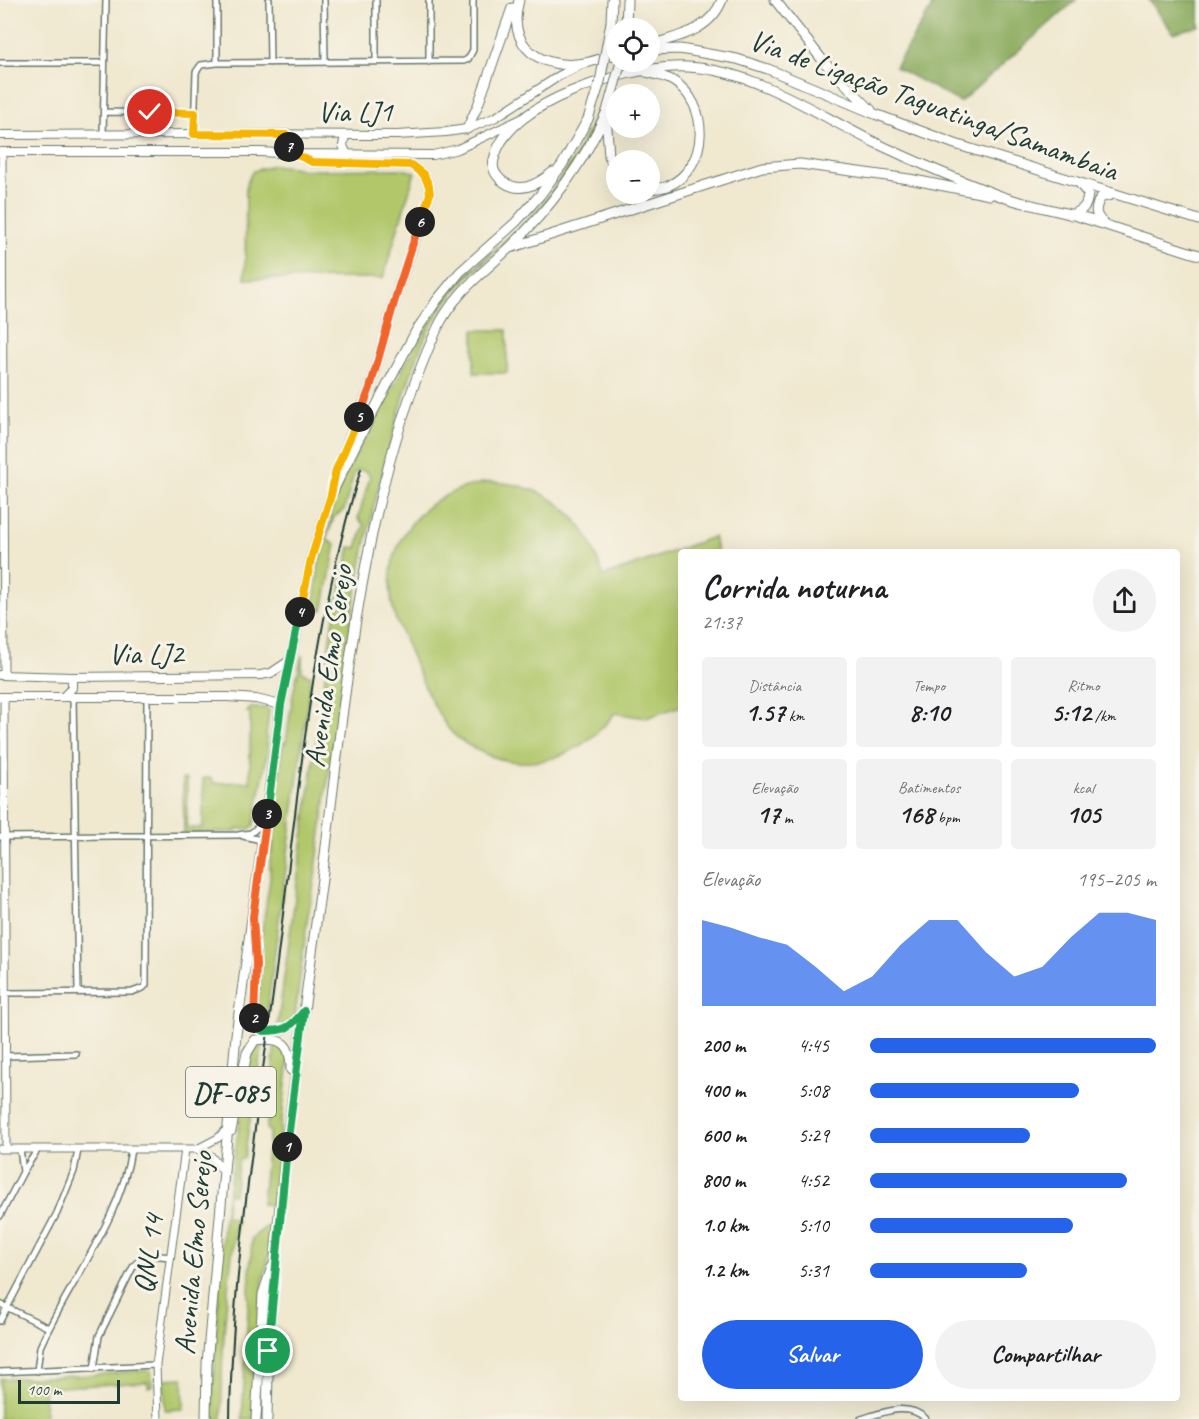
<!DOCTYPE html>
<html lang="pt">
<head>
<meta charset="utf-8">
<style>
  :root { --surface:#fff; --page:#f2f2f2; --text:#202124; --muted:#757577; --accent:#2563eb }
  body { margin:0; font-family:Caveat,sans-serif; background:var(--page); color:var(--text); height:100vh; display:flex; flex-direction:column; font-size:22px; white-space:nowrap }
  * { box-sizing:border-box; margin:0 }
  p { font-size:20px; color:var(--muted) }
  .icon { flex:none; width:33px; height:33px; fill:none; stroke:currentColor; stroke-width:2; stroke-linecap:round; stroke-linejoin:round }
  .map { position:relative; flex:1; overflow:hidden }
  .panel { position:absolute; left:678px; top:549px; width:502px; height:852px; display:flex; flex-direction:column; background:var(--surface); border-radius:6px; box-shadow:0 6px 24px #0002 }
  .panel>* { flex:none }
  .fabs { position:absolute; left:606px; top:18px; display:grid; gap:12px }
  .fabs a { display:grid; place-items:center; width:54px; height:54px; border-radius:50%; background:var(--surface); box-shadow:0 6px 24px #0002; font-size:30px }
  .scale { position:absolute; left:18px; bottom:15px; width:102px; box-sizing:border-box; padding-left:6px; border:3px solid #1f3d34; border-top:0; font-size:16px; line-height:21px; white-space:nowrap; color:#1f3d34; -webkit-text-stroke:4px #f7f3e8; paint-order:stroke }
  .pin { position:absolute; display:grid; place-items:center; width:51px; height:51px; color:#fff; margin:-26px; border:3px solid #fff; border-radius:50%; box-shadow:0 2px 6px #0007 }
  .km { position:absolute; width:30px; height:30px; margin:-15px; border-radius:50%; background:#222; color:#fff; font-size:16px; line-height:30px; text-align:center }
  .round { display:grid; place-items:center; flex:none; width:63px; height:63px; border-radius:32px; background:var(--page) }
  .summary { display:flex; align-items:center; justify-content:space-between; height:102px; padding:0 24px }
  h1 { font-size:33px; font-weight:800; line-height:45px }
  .stats { display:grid; grid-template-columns:repeat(3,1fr); gap:9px; height:102px; padding:6px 24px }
  .stats div { display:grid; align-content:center; border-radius:6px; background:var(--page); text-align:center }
  .stats b { font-size:26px; font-weight:800 }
  .stats small { font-size:16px; font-weight:400 }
  .stats p { font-size:16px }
  .chart { height:168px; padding:12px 24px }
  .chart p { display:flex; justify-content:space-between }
  .chart svg { width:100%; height:108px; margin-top:6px; fill:var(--accent); opacity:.7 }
  .primary-button { display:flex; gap:12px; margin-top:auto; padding:12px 24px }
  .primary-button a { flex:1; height:69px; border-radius:36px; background:var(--accent); color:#fff; font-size:24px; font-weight:800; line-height:69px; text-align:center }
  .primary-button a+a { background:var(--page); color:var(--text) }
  ul { padding:0 24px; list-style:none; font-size:20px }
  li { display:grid; grid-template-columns:96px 72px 1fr; align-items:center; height:45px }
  li i { height:15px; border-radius:8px; background:var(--accent) }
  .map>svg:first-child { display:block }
  .green { fill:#b1c76b; stroke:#688250; stroke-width:1.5 }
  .forest { fill:#8cac5f; stroke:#56744a; stroke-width:1.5 }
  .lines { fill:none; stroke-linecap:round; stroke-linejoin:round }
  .stream { stroke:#74a7e0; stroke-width:2 }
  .minor-casing { stroke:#68796a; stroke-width:8 }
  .tertiary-casing { stroke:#68796a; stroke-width:9 }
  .secondary-casing { stroke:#68796a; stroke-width:10 }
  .primary-casing { stroke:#68796a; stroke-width:11 }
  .minor { stroke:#fff; stroke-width:5 }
  .tertiary { stroke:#fff; stroke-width:7 }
  .secondary { stroke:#fff; stroke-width:8 }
  .primary { stroke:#fff; stroke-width:9 }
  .rail { stroke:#1f3d34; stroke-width:2 }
  .primary-bridge-casing { stroke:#68796a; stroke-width:11; stroke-linecap:butt }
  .primary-bridge { stroke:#fff; stroke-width:9 }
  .split-1-casing { stroke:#fff; stroke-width:12 }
  .split-2-casing { stroke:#fff; stroke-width:12 }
  .split-3-casing { stroke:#fff; stroke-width:12 }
  .split-4-casing { stroke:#fff; stroke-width:12 }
  .split-5-casing { stroke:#fff; stroke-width:12 }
  .split-6-casing { stroke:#fff; stroke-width:12 }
  .split-7-casing { stroke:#fff; stroke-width:12 }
  .split-8-casing { stroke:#fff; stroke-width:12 }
  .split-1 { stroke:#22a559; stroke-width:8 }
  .split-2 { stroke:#22a559; stroke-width:8 }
  .split-3 { stroke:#f0652b; stroke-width:8 }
  .split-4 { stroke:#22a559; stroke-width:8 }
  .split-5 { stroke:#f5b400; stroke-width:8 }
  .split-6 { stroke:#f0652b; stroke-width:8 }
  .split-7 { stroke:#f5b400; stroke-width:8 }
  .split-8 { stroke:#f5b400; stroke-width:8 }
  .labels { text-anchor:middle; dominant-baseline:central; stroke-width:6; stroke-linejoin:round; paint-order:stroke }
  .shield { fill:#f7f3e8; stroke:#60746a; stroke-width:1.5 }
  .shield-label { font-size:28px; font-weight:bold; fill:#1f3d34 }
  .street-label { font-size:30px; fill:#1f3d34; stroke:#f7f3e8 }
</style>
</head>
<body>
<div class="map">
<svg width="1199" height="1419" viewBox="0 0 1199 1419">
  <rect width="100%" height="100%" fill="#f7f3e8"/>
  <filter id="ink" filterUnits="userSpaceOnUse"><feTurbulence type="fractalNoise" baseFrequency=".0167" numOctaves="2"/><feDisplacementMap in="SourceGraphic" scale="12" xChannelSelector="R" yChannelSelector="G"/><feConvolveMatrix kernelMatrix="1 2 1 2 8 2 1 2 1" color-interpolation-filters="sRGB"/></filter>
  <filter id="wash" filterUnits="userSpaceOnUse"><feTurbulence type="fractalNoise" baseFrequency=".008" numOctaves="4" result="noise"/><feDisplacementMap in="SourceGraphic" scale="24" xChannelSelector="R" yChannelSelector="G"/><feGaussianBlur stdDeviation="1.35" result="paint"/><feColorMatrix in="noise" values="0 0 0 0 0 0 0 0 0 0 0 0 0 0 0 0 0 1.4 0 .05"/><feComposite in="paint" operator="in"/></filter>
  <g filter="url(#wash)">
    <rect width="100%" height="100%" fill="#f0e8cf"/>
    <path class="green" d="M597 113 599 115C582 155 558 193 526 224 494 255 455 281 433 322 414 357 403 399 392 437 349 583 335 734 314 884L308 915 295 1016 293 1022 277 1030 331 632 350 547 357 548 364 525 358 519 370 476 366 471 358 470 354 474 344 510 334 517 326 540 336 544 323 610 313 608 320 558 332 517H329L344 476 436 309 461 280 526 221 546 199 573 160Z
      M272 165 293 167 303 170 402 169 415 172 383 278 245 279 246 188C253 163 254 174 272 165Z
      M474 330H507V373H474Z
      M489 482C531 483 567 500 588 538 595 550 598 564 604 576L713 537 718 552H681V706L646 718 615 713C581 757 529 777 477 750 465 744 452 735 445 724 425 694 411 653 396 620 374 550 419 491 489 482Z
      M302 655V672L311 676 265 1028 256 1016 260 982 259 951 270 879V843H272L273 854 274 828H272L283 743 286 742 293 694Z
      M249 708H266L269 710 266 736 268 750 254 825 250 829H236V832L184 833 183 779H187V828H203V778H212L213 783 250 782V712H247Z
      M262 1043 244 1159H240L238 1163 234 1194 228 1193 225 1216 237 1219C227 1285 220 1351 222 1419H211L223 1225 240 1121 238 1120 239 1112 248 1087 252 1050 254 1045Z
      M275 1044 280 1045 289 1059 280 1134V1163L275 1208 273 1205 262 1204 267 1151H269L270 1143H268L270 1131 267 1130V1126Z
      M270 1224H274L272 1242 263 1281 254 1419H242L252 1238Z
      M148 1370 151 1371 152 1386 148 1387V1382L44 1388 45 1419H0V1379L93 1375Z
      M183 1378 184 1409 165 1410 164 1379Z"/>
    <path class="forest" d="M938 0H1076L960 102 895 67 934 3Z
      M1149 0H1199V26L1173 33Z"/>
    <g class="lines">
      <path class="stream" d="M247 1087 255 1088"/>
    </g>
  </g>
  <g filter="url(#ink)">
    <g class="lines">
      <g class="minor-casing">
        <path id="minor" d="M217 0V63
          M269 0 270 63
          M324 0 325 61
          M376 0V61
          M429 0V62
          M0 63H104
          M104 112 195 113
          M103 134 106 0
          M194 134 196 72 201 65 217 63 464 61 468 59 473 50V0
          M73 697 78 991
          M243 836 257 839 262 843
          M0 837 238 835 251 833 264 822
          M6 993 132 992 143 988 146 985 147 697
          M6 1056 76 1054
          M20 1149 23 1172
          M0 1216 23 1172 38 1149
          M0 1304 49 1328
          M0 1321 57 1213 74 1171 78 1150
          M94 1369 99 1336 133 1267C143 1253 155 1255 170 1257
          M37 1371 40 1347C68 1283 121 1220 131 1150
          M0 1372 156 1365
          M861 1419C882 1413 908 1401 926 1419"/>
      </g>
      <g class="tertiary-casing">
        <path id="tertiary" d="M2 152 4 675
          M4 697 6 1149
          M0 1149H197L211 1156 223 1171
          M197 1149 218 1138 227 1129
          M158 1419 156 1365 185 1149"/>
      </g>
      <g class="secondary-casing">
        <path id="secondary" d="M0 135 207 134 397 135 446 132 467 129 496 117 559 76 582 64
          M345 135 343 146 347 154
          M0 152H261L295 154 433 155 458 149 519 120
          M283 152 290 146 291 139 287 135
          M0 675 72 677 261 675 271 673 289 661
          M0 697H228L256 699 281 705
          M63 697 72 688V677"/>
      </g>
      <g class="primary-casing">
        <path id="primary" d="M519 0C506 46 541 71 585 63 595 61 606 57 616 54
          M775 0 824 62 871 110
          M611 22 612 0
          M626 28 627 0
          M650 45C679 36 710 31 722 0
          M650 50 680 49 737 59 768 69 875 114 955 144 1199 220
          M646 72C655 74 665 76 673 81 710 103 710 167 668 186 663 188 655 188 650 189
          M606 114 609 156 616 173
          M467 129 478 105 512 8
          M295 154 312 162 411 165 424 175 429 186 430 194 398 289 370 388 336 471
          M553 172C537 185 519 195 501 180 494 173 491 167 495 156 510 101 623 69 673 67 748 64 813 113 878 144 916 162 956 179 995 194 1020 204 1048 208 1074 215 1116 228 1157 242 1199 255
          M1071 215C1083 210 1087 207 1088 194L1080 184
          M1103 223C1094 214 1095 209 1100 198L1111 195
          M510 248 762 167 800 164 909 179 990 195
          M254 937 256 964 254 1020 263 1031C285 1031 289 1029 303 1012
          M231 1131 247 1053 255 1040C282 1037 291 1043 291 1070
          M206 1419 207 1364 236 1035 281 705 311 559 331 495 356 444 416 331 437 300 460 272 516 222 540 195 562 165 588 119
          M256 1419 263 1294 272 1267
          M267 1419C269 1238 298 1058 322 879 345 699 361 494 437 329 452 296 480 275 506 251 549 210 583 165 607 111"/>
      </g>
      <use href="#minor" class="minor"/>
      <use href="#tertiary" class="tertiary"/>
      <use href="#secondary" class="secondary"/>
      <use href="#primary" class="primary"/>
      <path class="rail" d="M230 1419C232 1265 258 1115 277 963 298 798 311 629 361 469"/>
      <g class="primary-bridge-casing">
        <path id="primary-bridge" d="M607 111 621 62
          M588 119 600 82 611 22"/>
      </g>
      <use href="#primary-bridge" class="primary-bridge"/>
    </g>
  </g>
  <g class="lines" filter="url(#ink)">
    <g class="split-1-casing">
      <path id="split-1" d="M268 1351 287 1147"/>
    </g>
    <g class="split-2-casing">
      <path id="split-2" d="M254 1018 256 1026 263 1031C286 1031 290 1028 304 1011L287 1147"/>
    </g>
    <g class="split-3-casing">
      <path id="split-3" d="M254 1018 256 964 253 917 267 814"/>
    </g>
    <g class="split-4-casing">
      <path id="split-4" d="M267 814 281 705 300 612"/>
    </g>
    <g class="split-5-casing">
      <path id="split-5" d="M300 612 311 559 331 495 336 470 359 417"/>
    </g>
    <g class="split-6-casing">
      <path id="split-6" d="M359 417 370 388 398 289 420 222"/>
    </g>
    <g class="split-7-casing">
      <path id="split-7" d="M289 147 283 152 295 154 312 162 411 165 424 175 429 186 430 194 420 222"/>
    </g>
    <g class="split-8-casing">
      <path id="split-8" d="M150 112 195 113 194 134 287 135 291 140 289 147"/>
    </g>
    <use href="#split-1" class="split-1"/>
    <use href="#split-2" class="split-2"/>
    <use href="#split-3" class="split-3"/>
    <use href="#split-4" class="split-4"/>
    <use href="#split-5" class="split-5"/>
    <use href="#split-6" class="split-6"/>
    <use href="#split-7" class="split-7"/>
    <use href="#split-8" class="split-8"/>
  </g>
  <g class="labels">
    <rect class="shield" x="186" y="1067" width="90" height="50" rx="4.5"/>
    <g class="shield-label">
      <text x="231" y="1092">DF-085</text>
    </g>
    <g class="street-label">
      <text transform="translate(934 105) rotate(20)">Via de Ligação Taguatinga/Samambaia</text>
      <text x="355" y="111">Via LJ1</text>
      <text x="146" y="653">Via LJ2</text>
      <text transform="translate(328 666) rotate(-82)">Avenida Elmo Serejo</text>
      <text transform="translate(193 1253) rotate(-85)">Avenida Elmo Serejo</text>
      <text transform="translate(148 1254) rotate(-82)">QNL 14</text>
    </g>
  </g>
</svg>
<div class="fabs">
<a><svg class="icon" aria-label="locate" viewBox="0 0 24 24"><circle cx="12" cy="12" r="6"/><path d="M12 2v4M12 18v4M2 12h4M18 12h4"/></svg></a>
<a>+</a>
<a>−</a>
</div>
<div class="scale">100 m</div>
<div class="pin" style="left:268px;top:1351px;background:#1e9e55"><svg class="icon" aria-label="arrive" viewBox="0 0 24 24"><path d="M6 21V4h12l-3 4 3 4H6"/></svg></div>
<div class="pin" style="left:150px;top:112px;background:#d93025"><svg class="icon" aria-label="check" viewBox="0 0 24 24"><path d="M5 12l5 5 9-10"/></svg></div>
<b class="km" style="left:287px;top:1147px">1</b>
<b class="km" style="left:254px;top:1018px">2</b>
<b class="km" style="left:267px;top:814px">3</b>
<b class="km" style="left:300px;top:612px">4</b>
<b class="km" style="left:359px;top:417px">5</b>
<b class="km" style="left:420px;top:222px">6</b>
<b class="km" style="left:289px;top:147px">7</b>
<section class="panel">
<div class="summary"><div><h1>Corrida noturna</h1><p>21:37</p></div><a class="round"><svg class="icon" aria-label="share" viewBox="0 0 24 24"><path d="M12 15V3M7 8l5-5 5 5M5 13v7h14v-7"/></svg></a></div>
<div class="stats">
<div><p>Distância</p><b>1.57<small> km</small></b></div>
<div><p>Tempo</p><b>8:10</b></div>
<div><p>Ritmo</p><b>5:12<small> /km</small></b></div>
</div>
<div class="stats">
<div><p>Elevação</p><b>17<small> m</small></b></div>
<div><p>Batimentos</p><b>168<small> bpm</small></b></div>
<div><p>kcal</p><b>105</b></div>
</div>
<div class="chart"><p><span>Elevação</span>195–205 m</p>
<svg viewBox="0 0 160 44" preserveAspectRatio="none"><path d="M0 44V9L10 12L20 16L30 19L40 28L50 38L60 32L70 19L80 9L90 9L100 22L110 32L120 28L130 16L140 6L150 6L160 9V44z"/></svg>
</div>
<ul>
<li><b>200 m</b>4:45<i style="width:100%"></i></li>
<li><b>400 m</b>5:08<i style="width:73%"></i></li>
<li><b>600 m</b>5:29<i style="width:56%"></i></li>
<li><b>800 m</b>4:52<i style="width:90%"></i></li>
<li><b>1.0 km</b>5:10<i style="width:71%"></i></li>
<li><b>1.2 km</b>5:31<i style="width:55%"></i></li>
</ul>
<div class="primary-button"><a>Salvar</a><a>Compartilhar</a></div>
</section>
</div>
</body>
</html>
